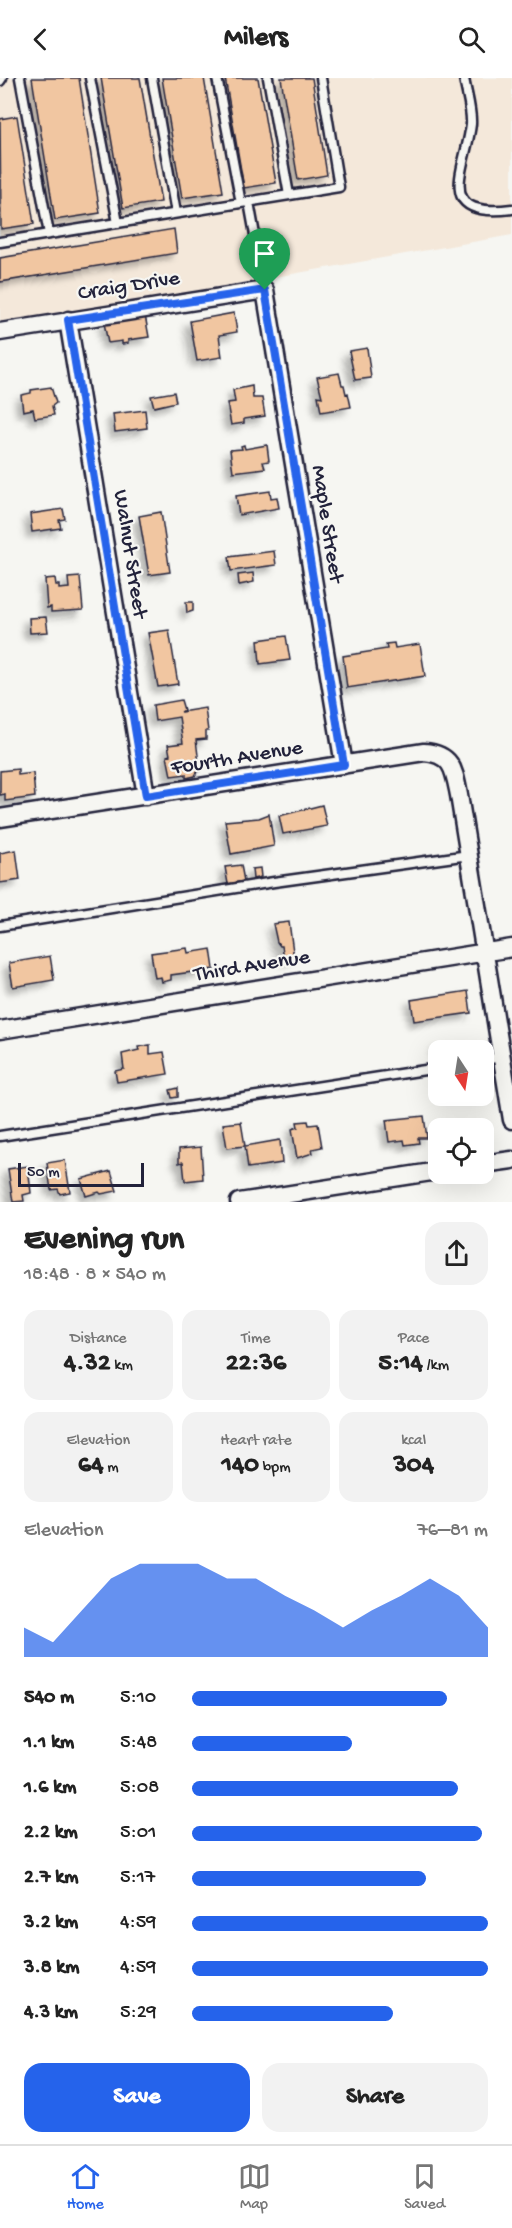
<!DOCTYPE html>
<html lang="en">
<head>
<meta charset="utf-8">
<style>
  :root { --surface:#fff; --page:#f2f2f2; --text:#222; --muted:#767676; --line:#e0e0e0; --accent:#2563eb }
  body { margin:0; font-family:"Gochi Hand",sans-serif; background:var(--page); color:var(--text); height:100vh; display:flex; flex-direction:column; font-size:22px; white-space:nowrap }
  * { box-sizing:border-box; margin:0 }
  p { font-size:20px; color:var(--muted) }
  .icon { flex:none; width:33px; height:33px; fill:none; stroke:currentColor; stroke-width:2; stroke-linecap:round; stroke-linejoin:round }
  .map { position:relative; height:1124px; overflow:hidden }
  .details { display:flex; flex-direction:column; background:var(--surface); flex:1 }
  .details>* { flex:none }
  .needle { width:39px; rotate:168deg }
  .buttons { position:absolute; left:428px; top:962px; display:grid; gap:12px }
  .buttons a { display:grid; place-items:center; width:66px; height:66px; border-radius:12px; background:var(--surface); box-shadow:0 6px 24px #0002; font-size:30px }
  .scale { position:absolute; left:18px; bottom:15px; width:126px; box-sizing:border-box; padding-left:6px; border:3px solid #22223b; border-top:0; font-size:16px; line-height:21px; white-space:nowrap; color:#22223b; -webkit-text-stroke:4px #f6f6f2; paint-order:stroke }
  .pin { position:absolute; display:grid; place-items:center; width:51px; height:51px; color:#fff; margin:-62px -26px; border-radius:50% 50% 50% 0; rotate:-45deg; box-shadow:0 0 6px #0007 }
  .pin .icon { rotate:45deg }
  .round { display:grid; place-items:center; flex:none; width:63px; height:63px; border-radius:18px; background:var(--page) }
  .head { display:flex; align-items:center; justify-content:space-between; height:102px; padding:0 24px }
  h1 { font-size:33px; font-weight:700; line-height:45px }
  .metrics { display:grid; grid-template-columns:repeat(3,1fr); gap:9px; height:102px; padding:6px 24px }
  .metrics div { display:grid; align-content:center; border-radius:15px; background:var(--page); text-align:center }
  .metrics b { font-size:26px; font-weight:700 }
  .metrics small { font-size:16px; font-weight:400 }
  .metrics p { font-size:16px }
  .chart { height:168px; padding:12px 24px }
  .chart p { display:flex; justify-content:space-between }
  .chart svg { width:100%; height:108px; margin-top:6px; fill:var(--accent); opacity:.7 }
  .button { display:flex; gap:12px; margin-top:auto; padding:12px 24px }
  .button a { flex:1; height:69px; border-radius:18px; background:var(--accent); color:#fff; font-size:24px; font-weight:700; line-height:69px; text-align:center }
  .button a+a { background:var(--page); color:var(--text) }
  ul { padding:0 24px; list-style:none; font-size:20px }
  li { display:grid; grid-template-columns:96px 72px 1fr; align-items:center; height:45px }
  li i { height:15px; border-radius:8px; background:var(--accent) }
  header { display:flex; justify-content:space-between; align-items:center; height:78px; padding:0 24px; background:var(--surface); font-size:27px; font-weight:700 }
  .dock { display:flex; justify-content:space-around; align-items:center; height:84px; border-top:2px solid var(--line); background:var(--surface); font-size:16px; color:var(--muted) }
  .dock a { display:grid; justify-items:center; gap:3px }
  .dock .active { color:var(--accent) }
  .map>svg:first-child { display:block }
  .built { fill:#f4e8da }
  .building { fill:#f1c6a1; stroke:#22223b; stroke-width:1.5; filter:url(#shadow) }
  .lines { fill:none; stroke-linecap:round; stroke-linejoin:round }
  .lane-casing { stroke:#22223b; stroke-width:13 }
  .street-casing { stroke:#22223b; stroke-width:21 }
  .lane { stroke:#f6f6f2; stroke-width:8 }
  .street { stroke:#f6f6f2; stroke-width:16 }
  .route-casing { stroke:#fff; stroke-width:12 }
  .route { stroke:#2563eb; stroke-width:8 }
  .labels { text-anchor:middle; dominant-baseline:central; stroke-width:4.5; stroke-linejoin:round; paint-order:stroke }
  .street-label { font-size:22px; fill:#22223b; stroke:#f6f6f2 }
</style>
</head>
<body>
<header><svg class="icon" aria-label="back" viewBox="0 0 24 24"><path d="M15 5l-7 7 7 7"/></svg>Milers<svg class="icon" aria-label="search" viewBox="0 0 24 24"><circle cx="10" cy="10" r="6"/><path d="M15 15l6 6"/></svg></header>
<div class="map">
<svg width="512" height="1124" viewBox="0 0 512 1124">
  <defs>
    <filter id="shadow"><feDropShadow dx="-5.5" dy="5.5" stdDeviation="3" flood-color="#0004"/></filter>
  </defs>
  <rect width="100%" height="100%" fill="#f6f6f2"/>
  <filter id="ink" filterUnits="userSpaceOnUse"><feTurbulence type="fractalNoise" baseFrequency=".0167" numOctaves="2"/><feDisplacementMap in="SourceGraphic" scale="12" xChannelSelector="R" yChannelSelector="G"/><feConvolveMatrix kernelMatrix="1 2 1 2 8 2 1 2 1" color-interpolation-filters="sRGB"/></filter>
  <g filter="url(#ink)">
    <path class="built" d="M0 0H512V157L0 248Z"/>
    <path class="building" d="M32 0H79L100 135 55 142Z
      M101 0H140L161 124 123 130Z
      M162 0H204L223 114 182 120Z
      M225 0H258L276 105 244 110Z
      M281 0H312L327 97 298 102Z
      M17 38 34 146 1 151 0 41Z
      M174 151 177 175 0 204V180Z
      M234 235 237 254 219 257 222 279 197 283 190 243Z
      M145 237 149 259 128 262V265L122 266V263L108 265 104 245Z
      M367 270 371 300 355 302 349 273Z
      M339 295 342 307H344L346 316 348 315 351 329 321 334 318 318 322 319 317 299Z
      M252 308 253 320H262L265 338 244 341V345L231 347 227 325 235 324 233 312Z
      M51 309 56 325 52 328 54 337 35 340 33 331 23 333 21 317 31 315V312Z
      M174 314 176 324 154 329 151 318Z
      M145 332 147 350 115 354 113 336Z
      M244 367 245 371 267 367 269 383 263 384 265 390 233 394 230 372 242 371 241 368Z
      M270 413 271 420 277 419 279 430 239 437 236 418Z
      M63 431 65 441 59 442 61 450 32 454 30 436Z
      M161 434 170 494 149 497 139 438Z
      M274 473 276 487 231 493 229 479Z
      M253 495 254 504 239 507 238 497Z
      M80 499 83 532 51 534V529L47 530 45 501 55 500 56 507H59V511L69 510 68 500Z
      M186 524H193V533L187 535Z
      M46 539 48 554 30 555 29 540Z
      M169 552 178 606 158 609 148 555Z
      M286 558 290 582 260 586 258 562Z
      M394 565 395 570 420 566 425 598 347 610 343 578 387 571 386 566Z
      M181 622 184 632 181 634 205 630 208 653H206V661L196 662 200 693 197 694 195 698 186 700V696L171 698 167 678 170 677 168 667 183 665 179 639 155 643 153 627Z
      M18 691V697L33 695 35 719 5 723V716L0 717V693Z
      M322 727 327 748 283 756 279 738Z
      M269 736 274 768 231 776 225 743 259 740Z
      M16 772 20 802 0 805V775Z
      M241 787 244 803 228 806 225 789Z
      M260 790 261 799 253 801 252 791Z
      M289 844 294 881H284L282 868H280L277 864 273 846Z
      M187 870 188 875 211 871 214 891 171 897V902L162 904 161 899 155 900 151 875Z
      M50 878 54 902 13 909 9 885Z
      M468 913 471 935 414 943 411 922Z
      M444 966 445 972H438V977L436 968Z
      M150 967V976L164 974 168 996 117 1004 115 993 124 991 122 976 139 972 138 969Z
      M178 1010V1019L172 1020 170 1012Z
      M424 1038 427 1060H418L419 1065 405 1067 404 1062 389 1064 386 1042Z
      M308 1043 309 1047 318 1046 322 1069 312 1071 313 1075 297 1080 292 1051 298 1049 297 1044Z
      M241 1044 245 1068 227 1070 223 1046Z
      M280 1062 282 1085 248 1090 245 1068Z
      M201 1069 203 1101 185 1103 183 1084 179 1085V1071Z
      M65 1082 70 1114 60 1116 58 1111 51 1112 47 1085Z
      M28 1088 31 1115 23 1117 24 1123 13 1124 8 1091Z
      M111 1093 117 1113 101 1116 99 1114 86 1118 81 1101Z"/>
    <g class="lines">
      <g class="lane-casing">
        <path id="lane" d="M20 0 49 156
          M90 0 118 145
          M152 0 176 135
          M217 0 241 125
          M268 0 289 117
          M464 0C466 14 472 32 471 46 466 91 432 141 512 131
          M0 3 2 0
          M249 124 265 212
          M0 164 339 109 321 0
          M0 848 274 804 469 777
          M483 982 502 979
          M0 1058 438 990"/>
      </g>
      <g class="street-casing">
        <path id="street" d="M68 242 146 718
          M0 254 265 212 344 687
          M0 740 424 674C453 676 454 693 459 717L512 1042
          M0 952 512 870
          M483 1086 512 1082
          M239 1124 438 1093"/>
      </g>
      <use href="#lane" class="lane"/>
      <use href="#street" class="street"/>
    </g>
  </g>
  <g class="lines" filter="url(#ink)">
    <g class="route-casing">
      <path id="route" d="M265 212 344 687 146 718 68 242Z"/>
    </g>
    <use href="#route" class="route"/>
  </g>
  <g class="labels">
    <g class="street-label">
      <text transform="translate(129 209) rotate(-9)">Craig Drive</text>
      <text transform="translate(326 446) rotate(81)">Maple Street</text>
      <text transform="translate(129 476) rotate(81)">Walnut Street</text>
      <text transform="translate(237 681) rotate(-9)">Fourth Avenue</text>
      <text transform="translate(252 889) rotate(-9)">Third Avenue</text>
    </g>
  </g>
</svg>
<div class="buttons">
<a><svg class="needle" viewBox="-14 -14 28 28"><path d="M0-13l5 13h-10z" fill="#e53935"/><path d="M0 13l5-13h-10z" fill="#767676"/></svg></a>
<a><svg class="icon" aria-label="locate" viewBox="0 0 24 24"><circle cx="12" cy="12" r="6"/><path d="M12 2v4M12 18v4M2 12h4M18 12h4"/></svg></a>
</div>
<div class="scale">50 m</div>
<div class="pin" style="left:265px;top:212px;background:#1e9e55"><svg class="icon" aria-label="arrive" viewBox="0 0 24 24"><path d="M6 21V4h12l-3 4 3 4H6"/></svg></div>
</div>
<section class="details">
<div class="head"><div><h1>Evening run</h1><p>18:48 · 8 × 540 m</p></div><a class="round"><svg class="icon" aria-label="share" viewBox="0 0 24 24"><path d="M12 15V3M7 8l5-5 5 5M5 13v7h14v-7"/></svg></a></div>
<div class="metrics">
<div><p>Distance</p><b>4.32<small> km</small></b></div>
<div><p>Time</p><b>22:36</b></div>
<div><p>Pace</p><b>5:14<small> /km</small></b></div>
</div>
<div class="metrics">
<div><p>Elevation</p><b>64<small> m</small></b></div>
<div><p>Heart rate</p><b>140<small> bpm</small></b></div>
<div><p>kcal</p><b>304</b></div>
</div>
<div class="chart"><p><span>Elevation</span>76–81 m</p>
<svg viewBox="0 0 160 44" preserveAspectRatio="none"><path d="M0 44V32L10 38L20 25L30 12L40 6L50 6L60 6L70 12L80 12L90 19L100 25L110 32L120 25L130 19L140 12L150 19L160 32V44z"/></svg>
</div>
<ul>
<li><b>540 m</b>5:10<i style="width:86%"></i></li>
<li><b>1.1 km</b>5:48<i style="width:54%"></i></li>
<li><b>1.6 km</b>5:08<i style="width:90%"></i></li>
<li><b>2.2 km</b>5:01<i style="width:98%"></i></li>
<li><b>2.7 km</b>5:17<i style="width:79%"></i></li>
<li><b>3.2 km</b>4:59<i style="width:100%"></i></li>
<li><b>3.8 km</b>4:59<i style="width:100%"></i></li>
<li><b>4.3 km</b>5:29<i style="width:68%"></i></li>
</ul>
<div class="button"><a>Save</a><a>Share</a></div>
</section>
<nav class="dock">
<a class="active"><svg class="icon" aria-label="home" viewBox="0 0 24 24"><path d="M3 11l9-7 9 7M6 9v11h12V9"/></svg>Home</a>
<a><svg class="icon" aria-label="map" viewBox="0 0 24 24"><path d="M3 6l6-2 6 2 6-2v14l-6 2-6-2-6 2zM9 4v14M15 6v14"/></svg>Map</a>
<a><svg class="icon" aria-label="saved" viewBox="0 0 24 24"><path d="M7 4h10v16l-5-4-5 4z"/></svg>Saved</a>
</nav>
</body>
</html>
